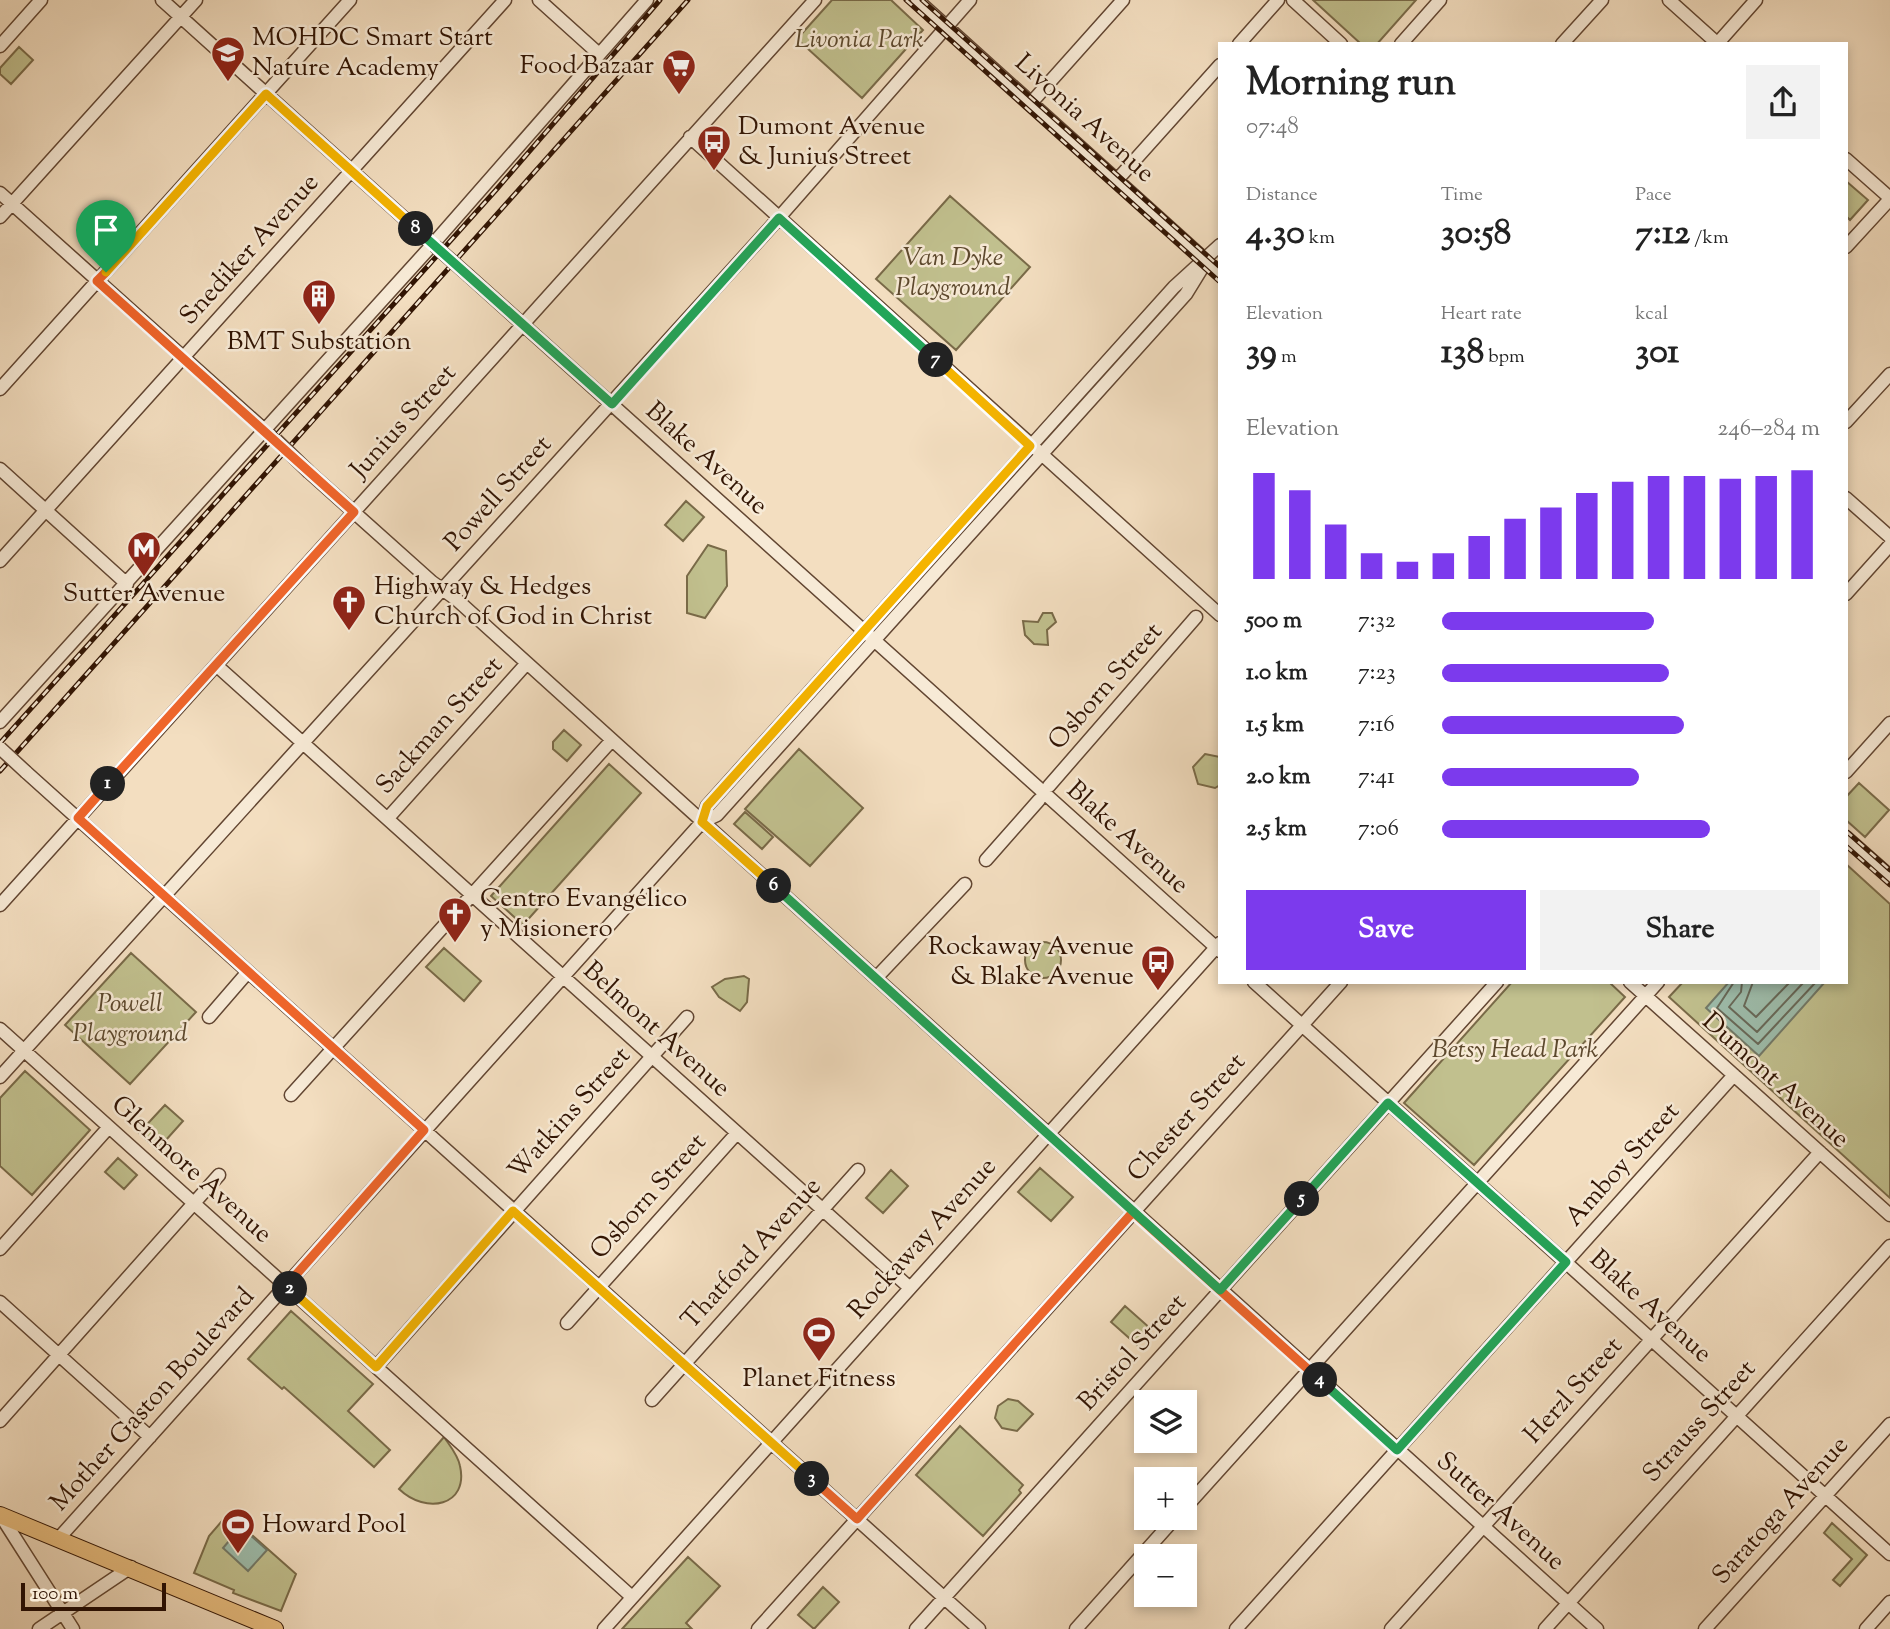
<!DOCTYPE html>
<html lang="en">
<head>
<meta charset="utf-8">
<style>
  :root { --surface:#fff; --page:#f2f2f2; --text:#222; --muted:#767676; --accent:#7c3aed }
  body { margin:0; font-family:"Sorts Mill Goudy",serif; background:var(--page); color:var(--text); height:100vh; display:flex; flex-direction:column; font-size:26px; white-space:nowrap }
  * { box-sizing:border-box; margin:0 }
  p { font-size:23px; color:var(--muted) }
  .icon { flex:none; width:38px; height:38px; fill:none; stroke:currentColor; stroke-width:2; stroke-linecap:round; stroke-linejoin:round }
  .map { position:relative; flex:1; overflow:hidden }
  .side { position:absolute; left:1218px; top:42px; width:630px; height:942px; display:flex; flex-direction:column; background:var(--surface); border-radius:0px; box-shadow:0 4px 10px #0003 }
  .side>* { flex:none }
  .buttons { position:absolute; left:1134px; top:1390px; display:grid; gap:14px }
  .buttons a { display:grid; place-items:center; width:63px; height:63px; border-radius:0px; background:var(--surface); box-shadow:0 4px 10px #0003; font-size:35px }
  .scale { position:absolute; left:21px; bottom:18px; width:145px; box-sizing:border-box; padding-left:7px; border:4px solid #311403; border-top:0; font-size:19px; line-height:24px; white-space:nowrap; color:#311403; -webkit-text-stroke:5px #f7ead6; paint-order:stroke }
  .pin { position:absolute; display:grid; place-items:center; width:60px; height:60px; color:#fff; margin:-72px -30px; border-radius:50% 50% 50% 0; rotate:-45deg; box-shadow:0 0 7px #0007 }
  .pin .icon { rotate:45deg }
  .km { position:absolute; width:35px; height:35px; margin:-18px; border-radius:50%; background:#222; color:#fff; font-size:19px; line-height:35px; text-align:center }
  .round { display:grid; place-items:center; flex:none; width:74px; height:74px; border-radius:0px; background:var(--page) }
  .summary { display:flex; align-items:center; justify-content:space-between; height:119px; padding:0 28px }
  h1 { font-size:38px; font-weight:700; line-height:52px }
  .metrics { display:grid; grid-template-columns:repeat(3,1fr); gap:10px; height:119px; padding:7px 28px }
  .metrics div { display:grid; align-content:center }
  .metrics b { font-size:35px; font-weight:700 }
  .metrics small { font-size:19px; font-weight:400 }
  .metrics p { font-size:19px }
  .chart { height:196px; padding:14px 28px }
  .chart p { display:flex; justify-content:space-between }
  .chart svg { width:100%; height:126px; margin-top:7px; stroke:var(--accent); stroke-width:6 }
  .primary-button { display:flex; gap:14px; margin-top:auto; padding:14px 28px }
  .primary-button a { flex:1; height:80px; border-radius:0px; background:var(--accent); color:#fff; font-size:28px; font-weight:700; line-height:80px; text-align:center }
  .primary-button a+a { background:var(--page); color:var(--text) }
  ul { padding:0 28px; list-style:none; font-size:23px }
  li { display:grid; grid-template-columns:112px 84px 1fr; align-items:center; height:52px }
  li i { height:18px; border-radius:9px; background:var(--accent) }
  .map>svg:first-child { display:block }
  .green { fill:#c1c08e; stroke:#796a48; stroke-width:2 }
  .water { fill:#9dbdac; stroke:#727968; stroke-width:2 }
  .lines { fill:none; stroke-linecap:round; stroke-linejoin:round }
  .shore { stroke:#676858; stroke-width:2 }
  .minor-casing { stroke:#624632; stroke-width:15 }
  .major-casing { stroke:#311403; stroke-width:18 }
  .minor { stroke:#f7ead6; stroke-width:12 }
  .major { stroke:#eabf80; stroke-width:16 }
  .rail-casing { stroke:#311403; stroke-width:5 }
  .rail { stroke:#f7ead6; stroke-width:2.5; stroke-dasharray:8; stroke-linecap:butt }
  .minor-bridge-casing { stroke:#624632; stroke-width:15; stroke-linecap:butt }
  .minor-bridge { stroke:#f7ead6; stroke-width:12 }
  .split-1-casing { stroke:#fff; stroke-width:14 }
  .split-2-casing { stroke:#fff; stroke-width:14 }
  .split-3-casing { stroke:#fff; stroke-width:14 }
  .split-4-casing { stroke:#fff; stroke-width:14 }
  .split-5-casing { stroke:#fff; stroke-width:14 }
  .split-6-casing { stroke:#fff; stroke-width:14 }
  .split-7-casing { stroke:#fff; stroke-width:14 }
  .split-8-casing { stroke:#fff; stroke-width:14 }
  .split-9-casing { stroke:#fff; stroke-width:14 }
  .split-1 { stroke:#f0652b; stroke-width:9 }
  .split-2 { stroke:#f0652b; stroke-width:9 }
  .split-3 { stroke:#f5b400; stroke-width:9 }
  .split-4 { stroke:#f0652b; stroke-width:9 }
  .split-5 { stroke:#22a559; stroke-width:9 }
  .split-6 { stroke:#22a559; stroke-width:9 }
  .split-7 { stroke:#f5b400; stroke-width:9 }
  .split-8 { stroke:#22a559; stroke-width:9 }
  .split-9 { stroke:#f5b400; stroke-width:9 }
  .labels { text-anchor:middle; dominant-baseline:central; stroke-width:5; stroke-linejoin:round; paint-order:stroke }
  .poi-label { font-size:26px; fill:#311403; stroke:#f7ead6; text-anchor:start }
  .park-label { font-size:26px; font-style:italic; fill:#5c482d; stroke:#f7ead6 }
  .street-label { font-size:26px; fill:#311403; stroke:#f7ead6 }
</style>
</head>
<body>
<div class="map">
<svg width="1890" height="1629" viewBox="0 0 1890 1629">
  <rect width="100%" height="100%" fill="#f3dec0"/>
  <filter id="stains"><feTurbulence type="fractalNoise" baseFrequency=".00286" numOctaves="4"/><feColorMatrix values="0 0 0 0 .2 0 0 0 0 .09 0 0 0 0 .02 0 0 0 .5 -.17"/></filter>
  <radialGradient id="worn" r=".72"><stop offset=".6" stop-color="#630" stop-opacity="0"/><stop offset="1" stop-color="#630" stop-opacity=".3"/></radialGradient>
  <path class="green" d="M832 0H891L923 30 862 98 797 39Z
    M1313 0H1416L1377 44H1361Z
    M19 47 33 60 11 84 0 74V68Z
    M1846 181 1868 200 1850 220 1846 216Z
    M950 196 1030 267 956 350 876 279Z
    M686 501 704 517 683 541 665 525Z
    M708 545 726 551 727 586 705 618 687 613V576Z
    M1043 613H1052L1056 622 1047 630 1048 645 1034 644 1025 635 1023 621 1038 622Z
    M564 730 581 745 567 761 553 749V742Z
    M799 749 863 808 810 866 745 809Z
    M1205 754 1220 757V785L1215 788 1198 784 1193 767Z
    M609 764 641 793 523 925 491 896Z
    M1859 783 1889 810 1865 837 1846 820V797Z
    M745 812 773 837 762 849 734 824Z
    M1846 864 1890 904V1198L1669 997 1683 982H1846Z
    M1025 960a18 18 0 1 1 36 0a18 18 0 1 1-36 0Z
    M444 948 481 981 464 1001 426 967Z
    M131 953 196 1012 130 1084 65 1025Z
    M744 976 749 979 747 1002 740 1011 719 997 712 987 725 979Z
    M1512 982H1609L1625 997 1474 1165 1404 1103Z
    M25 1071 90 1130 32 1195 0 1166V1098Z
    M165 1105 183 1121 157 1150 139 1133Z
    M118 1158 137 1175 124 1189 105 1172Z
    M1040 1168 1073 1197 1051 1221 1018 1192Z
    M891 1170 908 1186 883 1213 866 1198Z
    M1125 1306 1151 1329 1137 1345 1111 1322Z
    M291 1311 373 1384 348 1411 390 1450 374 1467 284 1387 282 1389 248 1359Z
    M1008 1399 1018 1401 1033 1414 1017 1431 1002 1428 995 1418 998 1406Z
    M960 1426 1023 1485 1019 1490 1021 1493 983 1536 916 1475Z
    M444 1437C450 1446 458 1455 460 1466 469 1506 426 1515 399 1489Z
    M228 1514 296 1574 281 1611 233 1593 234 1590 194 1573 209 1536Z
    M1832 1523 1867 1555 1840 1586 1833 1580 1852 1559 1824 1533Z
    M688 1557 720 1586 686 1623 692 1629H622Z
    M823 1587 839 1602 814 1629 798 1615Z"/>
  <path class="water" d="M1729 982H1825L1759 1056 1706 1008Z
    M241 1527 267 1550 248 1571 223 1548Z"/>
  <g class="lines">
    <path class="shore" d="M1734 982 1717 1008 1758 1044 1816 982
      M1742 982 1741 992 1729 1007 1757 1032 1804 982
      M1753 982 1744 1006 1756 1017 1790 982"/>
    <g class="minor-casing">
      <path id="minor" d="M162 0 435 246
        M539 0 599 54
        M917 0 1220 273
        M1293 0 1341 44
        M1669 0 1718 44
        M1239 44 1278 0
        M1401 44 1440 0
        M1562 44 1602 0
        M1717 44 1756 0
        M0 46 41 0
        M1031 103 1123 0
        M690 137 1220 615
        M1846 159 1890 198
        M1117 180 1220 65
        M0 193 270 435
        M0 217 196 0
        M1846 247 1890 199
        M469 276 1220 951
        M0 389 350 0
        M1846 422 1890 374
        M0 469 127 584
        M309 472 432 582 456 599 1597 1629
        M1846 498 1890 537
        M0 561 505 0
        M1846 594 1890 545
        M216 665 910 1288
        M0 722 433 244 647 0
        M26 772 979 1629
        M1846 772 1890 723
        M1049 786 1196 617
        M388 818 527 663
        M702 822 717 815 1186 294 1202 268
        M1846 837 1890 876
        M986 860 1039 800
        M0 905 815 0
        M876 978 965 884
        M1254 982 1890 1554
        M1630 982 1890 1215
        M209 1017 247 973
        M0 1029 632 1597
        M0 1077 769 229 970 0
        M291 1095 612 740
        M0 1249 109 1127
        M0 1302 150 1437
        M567 1323 737 1133
        M376 1367 687 1017
        M652 1400 858 1170
        M0 1421 219 1175
        M1185 1508 1658 982
        M1 1516 73 1629
        M59 1538 702 822 707 806 1174 287 1220 245
        M39 1629 131 1567
        M604 1629 1220 943
        M758 1629 1341 982
        M916 1629 1497 982
        M1076 1629 1176 1517
        M1236 1629 1734 1075
        M1391 1629 1820 1152
        M1545 1629 1890 1246
        M1705 1629 1890 1424
        M1866 1629 1890 1602"/>
    </g>
    <g class="major-casing">
      <path id="major" d="M0 1515 275 1629"/>
    </g>
    <use href="#minor" class="minor"/>
    <use href="#major" class="major"/>
    <g class="rail-casing">
      <path id="rail" d="M906 0 1220 282
        M922 0 1220 267
        M0 743 496 190 660 0
        M0 771 688 0
        M1846 831 1890 870
        M1846 846 1890 885"/>
    </g>
    <use href="#rail" class="rail"/>
    <g class="minor-bridge-casing">
      <path id="minor-bridge" d="M435 246 469 276
        M276 440 309 472
        M0 748 26 772"/>
    </g>
    <use href="#minor-bridge" class="minor-bridge"/>
  </g>
  <g class="lines">
    <g class="split-1-casing">
      <path id="split-1" d="M106 272 97 281 354 512 108 784"/>
    </g>
    <g class="split-2-casing">
      <path id="split-2" d="M108 784 78 818 424 1130 286 1286 290 1289"/>
    </g>
    <g class="split-3-casing">
      <path id="split-3" d="M290 1289 376 1367 513 1211 812 1479"/>
    </g>
    <g class="split-4-casing">
      <path id="split-4" d="M812 1479 857 1519 1133 1212 1320 1380"/>
    </g>
    <g class="split-5-casing">
      <path id="split-5" d="M1302 1199 1388 1103 1566 1262 1397 1450 1320 1380"/>
    </g>
    <g class="split-6-casing">
      <path id="split-6" d="M774 886 1220 1290 1302 1199"/>
    </g>
    <g class="split-7-casing">
      <path id="split-7" d="M774 886 702 822 707 806 1030 446 936 360"/>
    </g>
    <g class="split-8-casing">
      <path id="split-8" d="M416 229 612 404 779 218 936 360"/>
    </g>
    <g class="split-9-casing">
      <path id="split-9" d="M106 272 266 94 416 229"/>
    </g>
    <use href="#split-1" class="split-1"/>
    <use href="#split-2" class="split-2"/>
    <use href="#split-3" class="split-3"/>
    <use href="#split-4" class="split-4"/>
    <use href="#split-5" class="split-5"/>
    <use href="#split-6" class="split-6"/>
    <use href="#split-7" class="split-7"/>
    <use href="#split-8" class="split-8"/>
    <use href="#split-9" class="split-9"/>
  </g>
  <defs>
    <g id="school-pin" transform="scale(1.75)"><path d="M0 17L-7.5 6A9.5 9.5 0 1 1 7.5 6Z" fill="#8f2418" stroke="#f7ead6"/><path d="M0-5L7-2L0 1L-7-2ZM-4 1L0 2.5L4 1V4Q0 6-4 4Z" fill="#fff"/></g>
    <g id="supermarket-pin" transform="scale(1.75)"><path d="M0 17L-7.5 6A9.5 9.5 0 1 1 7.5 6Z" fill="#8f2418" stroke="#f7ead6"/><path d="M-6-5.5h2.5l.6 2H6L4.5 2H-2.5L-4.4-4H-6ZM-1.5 3.2a1.3 1.3 0 1 0 .1 0ZM3 3.2a1.3 1.3 0 1 0 .1 0Z" fill="#fff"/></g>
    <g id="bus-pin" transform="scale(1.75)"><path d="M0 17L-7.5 6A9.5 9.5 0 1 1 7.5 6Z" fill="#8f2418" stroke="#f7ead6"/><path d="M-5-6H5V4H4V6H2V4H-2V6H-4V4H-5ZM-3.5-4V0h7V-4ZM-3.5 1.2v1.5H-2V1.2ZM2 1.2v1.5H3.5V1.2Z" fill="#fff"/></g>
    <g id="building-pin" transform="scale(1.75)"><path d="M0 17L-7.5 6A9.5 9.5 0 1 1 7.5 6Z" fill="#8f2418" stroke="#f7ead6"/><path d="M-4-6H4V6H1V3H-1V6H-4ZM-2.5-4.3h1.7v1.8h-1.7ZM.8-4.3h1.7v1.8H.8ZM-2.5-1h1.7V.8h-1.7ZM.8-1h1.7V.8H.8Z" fill="#fff"/></g>
    <g id="metro-pin" transform="scale(1.75)"><path d="M0 17L-7.5 6A9.5 9.5 0 1 1 7.5 6Z" fill="#8f2418" stroke="#f7ead6"/><path d="M-5.5 5V-5H-3L0 0L3-5H5.5V5H3V-.5L0 4L-3-.5V5Z" fill="#fff"/></g>
    <g id="church-pin" transform="scale(1.75)"><path d="M0 17L-7.5 6A9.5 9.5 0 1 1 7.5 6Z" fill="#8f2418" stroke="#f7ead6"/><path d="M-1.2-6h2.4v3.5h3.3v2.4h-3.3V6h-2.4V-.1h-3.3v-2.4h3.3Z" fill="#fff"/></g>
    <g id="stadium-pin" transform="scale(1.75)"><path d="M0 17L-7.5 6A9.5 9.5 0 1 1 7.5 6Z" fill="#8f2418" stroke="#f7ead6"/><path d="M0-5a6.5 5 0 1 0 0 10a6.5 5 0 1 0 0-10ZM-3.5-1.8h7v3.6h-7Z" fill="#fff"/></g>
  </defs>
  <g fill-rule="evenodd">
    <use href="#school-pin" x="228" y="53"/>
    <use href="#supermarket-pin" x="679" y="66"/>
    <use href="#bus-pin" x="714" y="142"/>
    <use href="#building-pin" x="319" y="296"/>
    <use href="#metro-pin" x="144" y="548"/>
    <use href="#church-pin" x="349" y="602"/>
    <use href="#church-pin" x="455" y="914"/>
    <use href="#bus-pin" x="1158" y="962"/>
    <use href="#stadium-pin" x="819" y="1333"/>
    <use href="#stadium-pin" x="238" y="1525"/>
  </g>
  <g class="labels">
    <g class="poi-label">
      <text x="252" y="38">MOHDC Smart Start<tspan x="252" dy="30">Nature Academy</tspan></text>
      <text x="654" y="66" text-anchor="end">Food Bazaar</text>
      <text x="738" y="127">Dumont Avenue<tspan x="738" dy="30">&amp; Junius Street</tspan></text>
      <text x="319" y="342" text-anchor="middle">BMT Substation</text>
      <text x="374" y="587">Highway &amp; Hedges<tspan x="374" dy="30">Church of God in Christ</tspan></text>
      <text x="144" y="594" text-anchor="middle">Sutter Avenue</text>
      <text x="480" y="899">Centro Evangélico<tspan x="480" dy="30">y Misionero</tspan></text>
      <text x="1134" y="947" text-anchor="end">Rockaway Avenue<tspan x="1134" dy="30">&amp; Blake Avenue</tspan></text>
      <text x="819" y="1379" text-anchor="middle">Planet Fitness</text>
      <text x="262" y="1525">Howard Pool</text>
    </g>
    <g class="park-label">
      <text x="859" y="40">Livonia Park</text>
      <text x="953" y="258">Van Dyke<tspan x="953" dy="30">Playground</tspan></text>
      <text x="130" y="1004">Powell<tspan x="130" dy="30">Playground</tspan></text>
      <text x="1515" y="1050">Betsy Head Park</text>
    </g>
    <g class="street-label">
      <text transform="translate(1084 119) rotate(42)">Livonia Avenue</text>
      <text transform="translate(250 250) rotate(-48)">Snediker Avenue</text>
      <text transform="translate(404 422) rotate(-48)">Junius Street</text>
      <text transform="translate(706 459) rotate(42)">Blake Avenue</text>
      <text transform="translate(499 494) rotate(-48)">Powell Street</text>
      <text transform="translate(1106 687) rotate(-49)">Osborn Street</text>
      <text transform="translate(440 726) rotate(-48)">Sackman Street</text>
      <text transform="translate(1127 838) rotate(42)">Blake Avenue</text>
      <text transform="translate(656 1030) rotate(42)">Belmont Avenue</text>
      <text transform="translate(1775 1081) rotate(42)">Dumont Avenue</text>
      <text transform="translate(570 1114) rotate(-48)">Watkins Street</text>
      <text transform="translate(1187 1118) rotate(-48)">Chester Street</text>
      <text transform="translate(1623 1165) rotate(-48)">Amboy Street</text>
      <text transform="translate(191 1170) rotate(42)">Glenmore Avenue</text>
      <text transform="translate(649 1197) rotate(-48)">Osborn Street</text>
      <text transform="translate(923 1239) rotate(-48)">Rockaway Avenue</text>
      <text transform="translate(752 1254) rotate(-48)">Thatford Avenue</text>
      <text transform="translate(1650 1307) rotate(42)">Blake Avenue</text>
      <text transform="translate(1133 1353) rotate(-48)">Bristol Street</text>
      <text transform="translate(1574 1391) rotate(-48)">Herzl Street</text>
      <text transform="translate(153 1400) rotate(-48)">Mother Gaston Boulevard</text>
      <text transform="translate(1700 1422) rotate(-48)">Strauss Street</text>
      <text transform="translate(1781 1511) rotate(-48)">Saratoga Avenue</text>
      <text transform="translate(1500 1512) rotate(42)">Sutter Avenue</text>
    </g>
  </g>
  <rect width="100%" height="100%" filter="url(#stains)"/>
  <rect width="100%" height="100%" fill="url(#worn)"/>
</svg>
<div class="buttons">
<a><svg class="icon" aria-label="layers" viewBox="0 0 24 24"><path d="M12 4l9 5-9 5-9-5zM3 14l9 5 9-5"/></svg></a>
<a>+</a>
<a>−</a>
</div>
<div class="scale">100 m</div>
<div class="pin" style="left:106px;top:272px;background:#1e9e55"><svg class="icon" aria-label="arrive" viewBox="0 0 24 24"><path d="M6 21V4h12l-3 4 3 4H6"/></svg></div>
<b class="km" style="left:108px;top:784px">1</b>
<b class="km" style="left:290px;top:1289px">2</b>
<b class="km" style="left:812px;top:1479px">3</b>
<b class="km" style="left:1320px;top:1380px">4</b>
<b class="km" style="left:1302px;top:1199px">5</b>
<b class="km" style="left:774px;top:886px">6</b>
<b class="km" style="left:936px;top:360px">7</b>
<b class="km" style="left:416px;top:229px">8</b>
<section class="side">
<div class="summary"><div><h1>Morning run</h1><p>07:48</p></div><a class="round"><svg class="icon" aria-label="share" viewBox="0 0 24 24"><path d="M12 15V3M7 8l5-5 5 5M5 13v7h14v-7"/></svg></a></div>
<div class="metrics">
<div><p>Distance</p><b>4.30<small> km</small></b></div>
<div><p>Time</p><b>30:58</b></div>
<div><p>Pace</p><b>7:12<small> /km</small></b></div>
</div>
<div class="metrics">
<div><p>Elevation</p><b>39<small> m</small></b></div>
<div><p>Heart rate</p><b>138<small> bpm</small></b></div>
<div><p>kcal</p><b>301</b></div>
</div>
<div class="chart"><p><span>Elevation</span>246–284 m</p>
<svg viewBox="0 0 160 44" preserveAspectRatio="none"><path d="M5 44V7M15 44V13M25 44V25M35 44V35M45 44V38M55 44V35M65 44V29M75 44V23M85 44V19M95 44V14M105 44V10M115 44V8M125 44V8M135 44V9M145 44V8M155 44V6"/></svg>
</div>
<ul>
<li><b>500 m</b>7:32<i style="width:56%"></i></li>
<li><b>1.0 km</b>7:23<i style="width:60%"></i></li>
<li><b>1.5 km</b>7:16<i style="width:64%"></i></li>
<li><b>2.0 km</b>7:41<i style="width:52%"></i></li>
<li><b>2.5 km</b>7:06<i style="width:71%"></i></li>
</ul>
<div class="primary-button"><a>Save</a><a>Share</a></div>
</section>
</div>
</body>
</html>
